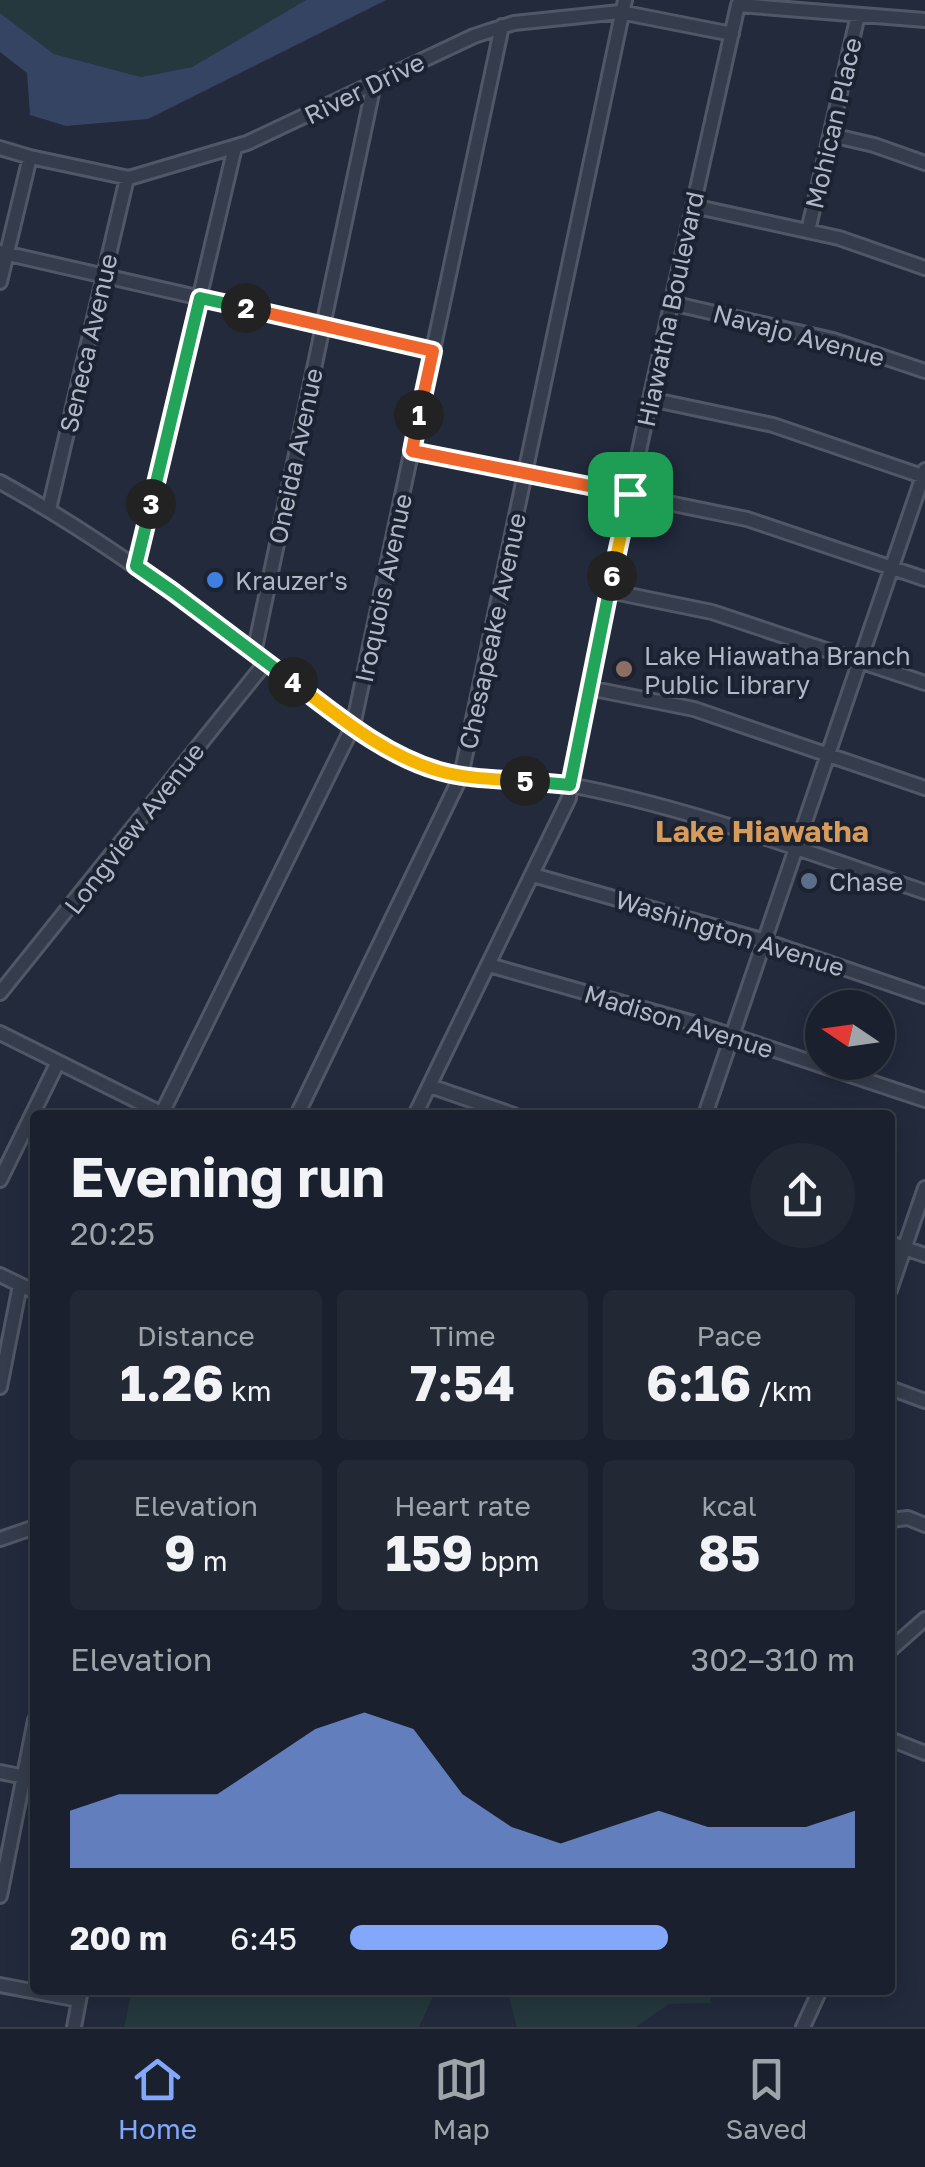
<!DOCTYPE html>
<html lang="en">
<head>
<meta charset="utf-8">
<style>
  :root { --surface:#1a202d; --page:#232835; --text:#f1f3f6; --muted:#9fa3aa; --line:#383e49; --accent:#82a7fb }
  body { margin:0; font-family:"Golos Text",sans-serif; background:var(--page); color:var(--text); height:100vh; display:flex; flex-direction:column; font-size:38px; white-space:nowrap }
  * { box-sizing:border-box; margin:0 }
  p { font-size:32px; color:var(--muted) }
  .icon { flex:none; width:55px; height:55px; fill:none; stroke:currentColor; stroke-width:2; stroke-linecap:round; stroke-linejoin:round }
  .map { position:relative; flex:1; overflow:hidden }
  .details { position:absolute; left:30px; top:1110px; width:865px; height:885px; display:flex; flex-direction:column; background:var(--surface); border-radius:10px; box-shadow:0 5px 25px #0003,0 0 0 2px var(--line) }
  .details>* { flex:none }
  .needle { width:65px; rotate:283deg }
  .tools { position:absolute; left:805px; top:990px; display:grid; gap:20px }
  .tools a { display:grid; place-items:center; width:90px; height:90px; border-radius:50%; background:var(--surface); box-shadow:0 5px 25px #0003,0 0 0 2px var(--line); font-size:50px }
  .pin { position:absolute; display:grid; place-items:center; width:85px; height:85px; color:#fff; margin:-42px; border-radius:20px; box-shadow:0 5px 15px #0006 }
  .km { position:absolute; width:50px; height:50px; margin:-25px; border-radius:50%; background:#222; color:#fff; font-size:28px; line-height:50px; text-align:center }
  .round { display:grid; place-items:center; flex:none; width:105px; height:105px; border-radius:52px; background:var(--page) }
  .summary { display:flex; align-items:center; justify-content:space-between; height:170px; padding:0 40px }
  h1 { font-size:55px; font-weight:700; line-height:75px }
  .metrics { display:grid; grid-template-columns:repeat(3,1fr); gap:15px; height:170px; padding:10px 40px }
  .metrics div { display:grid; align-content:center; border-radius:10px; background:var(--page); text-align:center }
  .metrics b { font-size:50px; font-weight:700 }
  .metrics small { font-size:28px; font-weight:400 }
  .metrics p { font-size:28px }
  .chart { height:280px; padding:20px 40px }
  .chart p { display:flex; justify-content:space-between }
  .chart svg { width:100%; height:180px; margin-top:10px; fill:var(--accent); opacity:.7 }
  ul { padding:0 40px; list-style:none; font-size:32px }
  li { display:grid; grid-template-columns:160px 120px 1fr; align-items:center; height:75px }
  li i { height:25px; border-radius:12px; background:var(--accent) }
  .dock { display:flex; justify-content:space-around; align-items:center; height:140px; border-top:2px solid var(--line); background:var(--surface); font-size:28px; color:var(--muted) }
  .dock a { display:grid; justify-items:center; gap:5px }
  .dock .selected { color:var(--accent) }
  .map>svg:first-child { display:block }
  .green { fill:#24383d }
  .water { fill:#354463 }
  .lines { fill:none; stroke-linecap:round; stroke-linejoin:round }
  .minor-casing { stroke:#515766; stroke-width:18 }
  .minor { stroke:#353d4c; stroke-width:12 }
  .split-1-casing { stroke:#fff; stroke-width:20 }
  .split-2-casing { stroke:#fff; stroke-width:20 }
  .split-3-casing { stroke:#fff; stroke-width:20 }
  .split-4-casing { stroke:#fff; stroke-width:20 }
  .split-5-casing { stroke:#fff; stroke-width:20 }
  .split-6-casing { stroke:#fff; stroke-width:20 }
  .split-7-casing { stroke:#fff; stroke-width:20 }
  .split-1 { stroke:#f0652b; stroke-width:12 }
  .split-2 { stroke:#f0652b; stroke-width:12 }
  .split-3 { stroke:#22a559; stroke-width:12 }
  .split-4 { stroke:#22a559; stroke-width:12 }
  .split-5 { stroke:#f5b400; stroke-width:12 }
  .split-6 { stroke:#22a559; stroke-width:12 }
  .split-7 { stroke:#f5b400; stroke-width:12 }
  .shop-dot { fill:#3f7fe0; stroke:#1b2230; stroke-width:4 }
  .education-dot { fill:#8d6e63; stroke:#1b2230; stroke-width:4 }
  .service-dot { fill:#5c6f8a; stroke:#1b2230; stroke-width:4 }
  .labels { text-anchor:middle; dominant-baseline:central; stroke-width:8; stroke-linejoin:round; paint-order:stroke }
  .street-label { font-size:25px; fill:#b1b7c8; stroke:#1b2230 }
  .poi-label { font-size:25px; fill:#b1b7c8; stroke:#1b2230; text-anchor:start }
  .quarter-label { font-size:30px; font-weight:bold; fill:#d79c5c; stroke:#1b2230 }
</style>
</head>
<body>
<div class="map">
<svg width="925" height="2027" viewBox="0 0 925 2027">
  <rect width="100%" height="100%" fill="#222a3c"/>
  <path class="green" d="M0 0H306L192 67 141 77 54 54 0 13Z
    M132 1990H436L419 2027H124Z
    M507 1990H713L710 2003 669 2004 636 2027H517Z"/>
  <path class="water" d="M306 0H386L148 119 66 126 30 115 27 73 0 52V13L54 54 141 77 192 67Z"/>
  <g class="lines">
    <g class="minor-casing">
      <path id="minor" d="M831 135 874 145 925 163
        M0 148 30 157 129 178 247 143 474 36 514 23 620 12 732 34
        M693 206 839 238 925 268
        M808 231 858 15
        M0 252 433 351
        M0 282 30 157
        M671 303 833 340 925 371
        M650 399 773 425 925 477
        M412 451 747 519 925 579
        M0 482C89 531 170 590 251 651 297 685 349 730 400 756 461 786 521 775 585 788 701 812 813 854 925 892
        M49 509 127 178
        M136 567 235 147
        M609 591 712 612 925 683
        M254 653 374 84
        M589 688 694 709 925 788
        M533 875 765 941 925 996
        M489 965 697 1024 925 1100
        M0 993 266 662
        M0 1033 165 1115
        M430 1086 514 1115
        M161 1115 353 726 502 26
        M297 1115 461 776 625 0
        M415 1115 569 798 571 774 650 399 738 5 925 20
        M705 1115 925 470
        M0 1180 58 1062
        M890 1243 925 1255
        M0 1275 35 1292
        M890 1290 925 1188
        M0 1387 20 1285
        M890 1388 925 1401
        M890 1520 908 1518 925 1525
        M0 1539 35 1527
        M890 1650 925 1619
        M890 1739 925 1753
        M0 1772 35 1779
        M0 1896 35 1720
        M0 1985 79 2000
        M74 2027 81 1990
        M803 2027 820 1990"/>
    </g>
    <use href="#minor" class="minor"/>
  </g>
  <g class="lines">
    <g class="split-1-casing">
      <path id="split-1" d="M419 415 412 451 630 494"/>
    </g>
    <g class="split-2-casing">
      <path id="split-2" d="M246 308 433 351 419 415"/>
    </g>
    <g class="split-3-casing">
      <path id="split-3" d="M151 504 200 298 246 308"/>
    </g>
    <g class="split-4-casing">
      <path id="split-4" d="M151 504 136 566 172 591 293 682"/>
    </g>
    <g class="split-5-casing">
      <path id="split-5" d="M293 682C338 716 384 755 439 771 467 779 496 779 525 781"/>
    </g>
    <g class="split-6-casing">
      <path id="split-6" d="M525 781 570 785 612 576"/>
    </g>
    <g class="split-7-casing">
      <path id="split-7" d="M612 576 630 494"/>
    </g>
    <use href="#split-1" class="split-1"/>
    <use href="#split-2" class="split-2"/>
    <use href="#split-3" class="split-3"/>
    <use href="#split-4" class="split-4"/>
    <use href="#split-5" class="split-5"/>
    <use href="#split-6" class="split-6"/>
    <use href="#split-7" class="split-7"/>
  </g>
  <circle class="shop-dot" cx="215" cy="580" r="10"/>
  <circle class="education-dot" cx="624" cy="669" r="10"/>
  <circle class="service-dot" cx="809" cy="881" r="10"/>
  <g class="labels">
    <g class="street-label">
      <text transform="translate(364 88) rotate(-26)">River Drive</text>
      <text transform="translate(833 123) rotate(-77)">Mohican Place</text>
      <text transform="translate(670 309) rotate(-78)">Hiawatha Boulevard</text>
      <text transform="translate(799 335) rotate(15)">Navajo Avenue</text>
      <text transform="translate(88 343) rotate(-77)">Seneca Avenue</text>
      <text transform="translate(295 456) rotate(-78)">Oneida Avenue</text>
      <text transform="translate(383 588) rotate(-78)">Iroquois Avenue</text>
      <text transform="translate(492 631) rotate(-78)">Chesapeake Avenue</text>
      <text transform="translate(134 828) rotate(-52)">Longview Avenue</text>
      <text transform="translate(730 933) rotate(17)">Washington Avenue</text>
      <text transform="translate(679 1021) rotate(17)">Madison Avenue</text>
    </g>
    <g class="poi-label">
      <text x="235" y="580">Krauzer's</text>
      <text x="644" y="655">Lake Hiawatha Branch<tspan x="644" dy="29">Public Library</tspan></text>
      <text x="829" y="881">Chase</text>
    </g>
    <g class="quarter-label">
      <text x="762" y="831">Lake Hiawatha</text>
    </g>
  </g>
</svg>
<div class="tools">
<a><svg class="needle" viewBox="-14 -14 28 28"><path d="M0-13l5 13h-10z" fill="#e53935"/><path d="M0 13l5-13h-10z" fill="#9fa3aa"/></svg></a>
</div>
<div class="pin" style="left:630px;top:494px;background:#1e9e55"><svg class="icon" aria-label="arrive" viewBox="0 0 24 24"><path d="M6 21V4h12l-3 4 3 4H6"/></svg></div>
<b class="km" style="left:419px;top:415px">1</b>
<b class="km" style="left:246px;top:308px">2</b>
<b class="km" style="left:151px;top:504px">3</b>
<b class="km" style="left:293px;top:682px">4</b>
<b class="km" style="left:525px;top:781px">5</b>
<b class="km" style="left:612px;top:576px">6</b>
<section class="details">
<div class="summary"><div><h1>Evening run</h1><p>20:25</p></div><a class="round"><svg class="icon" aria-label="share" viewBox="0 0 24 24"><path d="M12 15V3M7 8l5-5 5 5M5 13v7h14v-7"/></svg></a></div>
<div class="metrics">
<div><p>Distance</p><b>1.26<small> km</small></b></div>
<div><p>Time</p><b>7:54</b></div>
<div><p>Pace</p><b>6:16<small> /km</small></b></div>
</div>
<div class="metrics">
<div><p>Elevation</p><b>9<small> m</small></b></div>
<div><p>Heart rate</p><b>159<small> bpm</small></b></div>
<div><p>kcal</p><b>85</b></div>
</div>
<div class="chart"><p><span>Elevation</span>302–310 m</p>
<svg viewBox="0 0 160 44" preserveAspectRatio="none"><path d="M0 44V30L10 26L20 26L30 26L40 18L50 10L60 6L70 10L80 26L90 34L100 38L110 34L120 30L130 34L140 34L150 34L160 30V44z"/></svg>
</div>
<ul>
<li><b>200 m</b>6:45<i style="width:63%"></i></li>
</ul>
</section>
</div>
<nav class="dock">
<a class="selected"><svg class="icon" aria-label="home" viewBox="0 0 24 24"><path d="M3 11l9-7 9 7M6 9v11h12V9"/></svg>Home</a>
<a><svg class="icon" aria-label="map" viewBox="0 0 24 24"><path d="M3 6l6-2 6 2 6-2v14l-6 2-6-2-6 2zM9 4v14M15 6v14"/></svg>Map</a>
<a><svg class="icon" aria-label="saved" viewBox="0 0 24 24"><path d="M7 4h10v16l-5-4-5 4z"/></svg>Saved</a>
</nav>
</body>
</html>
